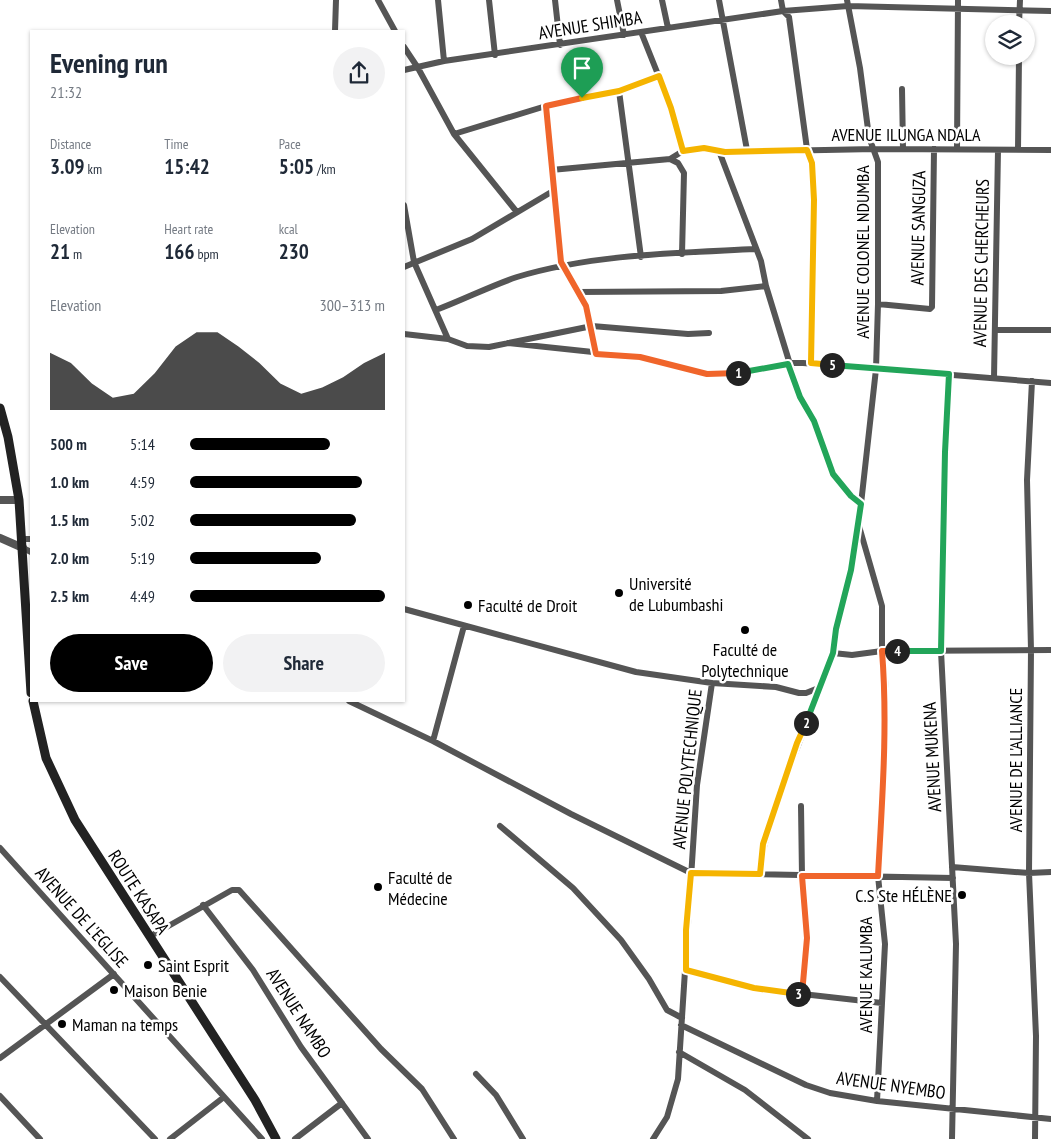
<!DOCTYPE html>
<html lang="en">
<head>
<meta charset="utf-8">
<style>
  :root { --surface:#fff; --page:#f2f2f3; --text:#1f2937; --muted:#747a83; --accent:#000 }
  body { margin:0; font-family:"PT Sans Narrow",sans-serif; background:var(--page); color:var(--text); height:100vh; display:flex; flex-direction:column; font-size:19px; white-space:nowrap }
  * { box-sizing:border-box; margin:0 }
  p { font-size:16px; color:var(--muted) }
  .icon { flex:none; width:28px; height:28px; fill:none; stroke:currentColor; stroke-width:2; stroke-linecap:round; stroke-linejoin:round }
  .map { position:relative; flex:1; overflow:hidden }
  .sheet { position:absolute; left:30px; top:30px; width:375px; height:672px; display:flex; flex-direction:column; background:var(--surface); border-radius:0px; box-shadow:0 1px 4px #0004 }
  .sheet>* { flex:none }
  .controls { position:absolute; left:985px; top:15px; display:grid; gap:10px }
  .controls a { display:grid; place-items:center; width:50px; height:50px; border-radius:50%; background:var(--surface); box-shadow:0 1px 4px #0004; font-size:25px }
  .pin { position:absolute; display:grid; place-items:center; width:42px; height:42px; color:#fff; margin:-51px -21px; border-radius:50% 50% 50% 0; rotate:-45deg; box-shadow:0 0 5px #0007 }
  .pin .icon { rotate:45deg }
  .km { position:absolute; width:25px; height:25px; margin:-12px; border-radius:50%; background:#222; color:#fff; font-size:14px; line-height:25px; text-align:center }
  .round { display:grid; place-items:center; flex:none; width:52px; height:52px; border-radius:26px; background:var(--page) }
  .summary { display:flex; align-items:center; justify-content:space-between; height:85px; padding:0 20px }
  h1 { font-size:28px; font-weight:800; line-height:38px }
  .stats { display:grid; grid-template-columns:repeat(3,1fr); gap:8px; height:85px; padding:5px 20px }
  .stats div { display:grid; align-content:center }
  .stats b { font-size:21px; font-weight:800 }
  .stats small { font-size:14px; font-weight:400 }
  .stats p { font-size:14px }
  .chart { height:140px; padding:10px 20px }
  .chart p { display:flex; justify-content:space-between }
  .chart svg { width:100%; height:90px; margin-top:5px; fill:var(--accent); opacity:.7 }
  .cta { display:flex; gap:10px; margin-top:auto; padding:10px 20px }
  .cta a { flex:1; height:58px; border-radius:30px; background:var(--accent); color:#fff; font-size:20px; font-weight:800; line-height:58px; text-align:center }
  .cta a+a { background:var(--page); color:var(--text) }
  ul { padding:0 20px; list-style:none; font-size:16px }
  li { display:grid; grid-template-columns:80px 60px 1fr; align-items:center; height:38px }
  li i { height:12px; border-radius:6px; background:var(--accent) }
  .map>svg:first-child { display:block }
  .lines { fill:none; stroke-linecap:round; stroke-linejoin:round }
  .minor { stroke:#555; stroke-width:6 }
  .tertiary { stroke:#555; stroke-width:8 }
  .secondary { stroke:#222; stroke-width:9 }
  .split-1-casing { stroke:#fff; stroke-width:10 }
  .split-2-casing { stroke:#fff; stroke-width:10 }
  .split-3-casing { stroke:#fff; stroke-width:10 }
  .split-4-casing { stroke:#fff; stroke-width:10 }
  .split-5-casing { stroke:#fff; stroke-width:10 }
  .split-6-casing { stroke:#fff; stroke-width:10 }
  .split-1 { stroke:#f0652b; stroke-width:6 }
  .split-2 { stroke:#22a559; stroke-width:6 }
  .split-3 { stroke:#f5b400; stroke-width:6 }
  .split-4 { stroke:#f0652b; stroke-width:6 }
  .split-5 { stroke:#22a559; stroke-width:6 }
  .split-6 { stroke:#f5b400; stroke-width:6 }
  .poi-dot { fill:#000; stroke:#fff; stroke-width:2 }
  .labels { text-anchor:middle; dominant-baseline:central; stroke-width:5; stroke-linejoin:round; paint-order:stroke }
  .street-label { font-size:18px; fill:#000; stroke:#fff }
  .poi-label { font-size:18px; fill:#000; stroke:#fff; text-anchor:start }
</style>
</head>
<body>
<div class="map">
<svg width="1051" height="1139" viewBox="0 0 1051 1139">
  <rect width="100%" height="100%" fill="#fff"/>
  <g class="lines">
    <path class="minor" d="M378 0 395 31
      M438 0 444 61
      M489 0 495 55
      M555 0 560 45
      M617 0 624 35
      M662 0 668 28
      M719 0 747 150
      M781 0 783 11 789 17 807 149 812 163 814 200 811 363
      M1019 24 1020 0
      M335 31 336 0
      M641 32 671 107 683 151 704 148 725 152 875 149 1051 150
      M404 47 418 68 454 134 516 211
      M404 70 444 61 783 11 848 6 1051 11
      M902 89 903 149
      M619 91 641 257
      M454 134 546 106
      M957 149 958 0
      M1018 150 1019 56
      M719 151 761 261 766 286 800 397 814 421 835 477 851 496 861 504
      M670 159 678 163 684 173 682 254
      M551 170 670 159 683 151
      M404 205 414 262 448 339
      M404 267 472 239 553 191
      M578 292 721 291 766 286
      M878 304 930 309 932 307 934 149
      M436 310C463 300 490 286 517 277 593 254 677 253 755 249
      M996 330H1051
      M404 334 448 339 467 346 489 347 592 326 688 334 709 333
      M508 343 640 357 707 374 747 372 788 363H803L1051 383
      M596 354 586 306 561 262 546 106 619 91 659 76
      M949 374 945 452 941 651 956 944 952 1139
      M994 378 998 150
      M1032 381 1027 480 1031 650 1029 873 1036 1036 1035 1139
      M859 526 882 606V651L886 689 885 755 878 876 885 944 877 1101
      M22 539H31
      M23 548 31 552
      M404 609 636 672 712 683 776 687 799 693H806L821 687
      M833 653 836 629 851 570 861 504 876 369 878 304V162L869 137 860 68 847 0
      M349 701 433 741 571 814 691 873 953 878
      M433 741 464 626
      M801 806 802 876 807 938 802 994
      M500 826 573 888 621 940 649 979 667 1010 682 1018
      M0 848 262 1139
      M952 867 1029 873 1051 872
      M760 874C762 847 770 825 778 800 795 750 816 703 833 653L852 655 882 651 1051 650
      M203 905 253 970 301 1047 368 1139
      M149 937 232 890H239L381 1049 422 1089 454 1139
      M686 970 767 990 882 1003
      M0 977 155 1139
      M681 1025 806 1085 830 1093 877 1101 1051 1119
      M679 1052 745 1090 808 1139
      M0 1058 114 974
      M476 1074 496 1095 523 1139
      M0 1096 40 1139
      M170 1139 224 1097
      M295 1139 342 1103
      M653 1139 667 1117 678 1079 697 785 712 683"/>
    <path class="tertiary" d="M0 500H19
      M0 538 23 548"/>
    <path class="secondary" d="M0 408 8 437 19 500 31 693
      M33 701 46 758 75 820 255 1100 276 1139"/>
  </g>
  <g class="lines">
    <g class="split-1-casing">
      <path id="split-1" d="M582 98 546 106 561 262 586 306 596 354 640 357 707 374 738 373"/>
    </g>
    <g class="split-2-casing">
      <path id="split-2" d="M738 373 788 364 800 397 814 421 833 474 851 496 861 504 851 570 836 629 833 653 806 723"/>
    </g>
    <g class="split-3-casing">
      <path id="split-3" d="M798 994 754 988 686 970V930L691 873 760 874 763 844 797 743 806 723"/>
    </g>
    <g class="split-4-casing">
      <path id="split-4" d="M798 994H802L807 938 802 876H878C882 801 888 726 882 651H897"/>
    </g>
    <g class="split-5-casing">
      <path id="split-5" d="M832 365 949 374 945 452 941 651H897"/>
    </g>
    <g class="split-6-casing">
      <path id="split-6" d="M582 98 619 91 659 76 671 108 683 151 704 148 725 152 807 150 812 163 814 200 811 363 832 365"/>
    </g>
    <use href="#split-1" class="split-1"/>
    <use href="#split-2" class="split-2"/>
    <use href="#split-3" class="split-3"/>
    <use href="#split-4" class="split-4"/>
    <use href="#split-5" class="split-5"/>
    <use href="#split-6" class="split-6"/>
  </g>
  <g class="poi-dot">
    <circle cx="619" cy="593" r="5"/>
    <circle cx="468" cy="605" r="5"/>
    <circle cx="745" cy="630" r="5"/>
    <circle cx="378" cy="887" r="5"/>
    <circle cx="962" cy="895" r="5"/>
    <circle cx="148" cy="965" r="5"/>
    <circle cx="114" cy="990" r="5"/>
    <circle cx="62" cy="1024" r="5"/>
  </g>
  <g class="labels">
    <g class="street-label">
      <text transform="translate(590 25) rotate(-9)">AVENUE SHIMBA</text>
      <text x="906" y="134">AVENUE ILUNGA NDALA</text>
      <text transform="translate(918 228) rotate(-89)">AVENUE SANGUZA</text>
      <text transform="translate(862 252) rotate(-90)">AVENUE COLONEL NDUMBA</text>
      <text transform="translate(981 263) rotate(-89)">AVENUE DES CHERCHEURS</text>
      <text transform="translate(932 757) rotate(-93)">AVENUE MUKENA</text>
      <text transform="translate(1015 760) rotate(-90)">AVENUE DE L'ALLIANCE</text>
      <text transform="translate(687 769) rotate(-84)">AVENUE POLYTECHNIQUE</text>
      <text transform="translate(139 892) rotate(57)">ROUTE KASAPA</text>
      <text transform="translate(82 917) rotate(48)">AVENUE DE L'EGLISE</text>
      <text transform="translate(865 975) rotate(-90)">AVENUE KALUMBA</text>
      <text transform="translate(299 1013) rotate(57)">AVENUE NAMBO</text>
      <text transform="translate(891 1085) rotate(8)">AVENUE NYEMBO</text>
    </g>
    <g class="poi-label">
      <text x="629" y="583">Université<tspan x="629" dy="21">de Lubumbashi</tspan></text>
      <text x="478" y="605">Faculté de Droit</text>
      <text x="745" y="649" text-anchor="middle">Faculté de<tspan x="745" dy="21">Polytechnique</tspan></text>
      <text x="388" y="877">Faculté de<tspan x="388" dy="21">Médecine</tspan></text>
      <text x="952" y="895" text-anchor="end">C.S Ste HÉLÈNE</text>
      <text x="158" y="965">Saint Esprit</text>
      <text x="124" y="990">Maison Benie</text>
      <text x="72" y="1024">Maman na temps</text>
    </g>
  </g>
</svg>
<div class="controls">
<a><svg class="icon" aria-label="layers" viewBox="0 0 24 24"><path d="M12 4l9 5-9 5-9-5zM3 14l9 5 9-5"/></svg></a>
</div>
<div class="pin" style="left:582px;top:98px;background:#1e9e55"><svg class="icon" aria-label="arrive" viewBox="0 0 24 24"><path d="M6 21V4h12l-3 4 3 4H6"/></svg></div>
<b class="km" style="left:738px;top:373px">1</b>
<b class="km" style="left:806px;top:723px">2</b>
<b class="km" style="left:798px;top:994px">3</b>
<b class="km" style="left:897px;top:651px">4</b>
<b class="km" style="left:832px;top:365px">5</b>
<section class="sheet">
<div class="summary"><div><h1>Evening run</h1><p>21:32</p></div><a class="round"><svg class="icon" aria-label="share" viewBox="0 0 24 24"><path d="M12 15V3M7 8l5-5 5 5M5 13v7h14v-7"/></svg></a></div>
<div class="stats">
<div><p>Distance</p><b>3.09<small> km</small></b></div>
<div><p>Time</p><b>15:42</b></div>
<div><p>Pace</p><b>5:05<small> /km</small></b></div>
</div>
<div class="stats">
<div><p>Elevation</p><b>21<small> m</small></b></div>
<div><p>Heart rate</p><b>166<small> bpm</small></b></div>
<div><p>kcal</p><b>230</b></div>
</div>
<div class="chart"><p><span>Elevation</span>300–313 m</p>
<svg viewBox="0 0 160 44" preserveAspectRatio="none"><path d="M0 44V16L10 21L20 31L30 38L40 36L50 26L60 13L70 6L80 6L90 13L100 21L110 31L120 36L130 33L140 28L150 21L160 16V44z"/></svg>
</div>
<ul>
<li><b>500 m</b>5:14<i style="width:72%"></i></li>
<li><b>1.0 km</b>4:59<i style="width:88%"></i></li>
<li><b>1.5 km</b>5:02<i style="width:85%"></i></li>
<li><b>2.0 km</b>5:19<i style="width:67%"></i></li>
<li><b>2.5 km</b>4:49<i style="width:100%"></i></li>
</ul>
<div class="cta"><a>Save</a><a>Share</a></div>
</section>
</div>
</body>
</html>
